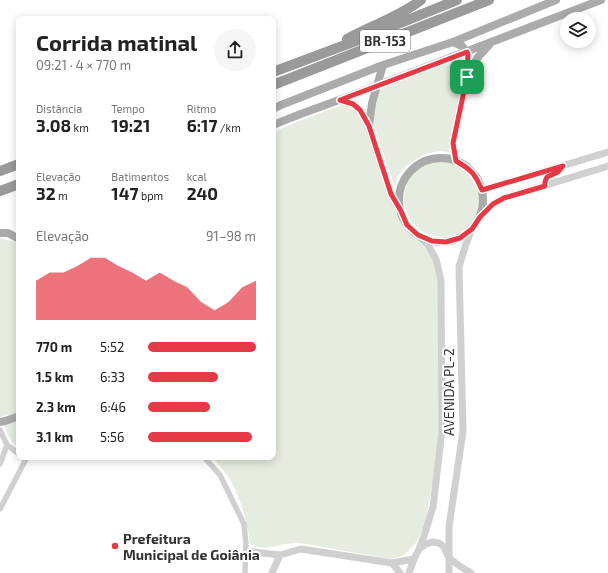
<!DOCTYPE html>
<html lang="pt">
<head>
<meta charset="utf-8">
<style>
  :root { --surface:#fff; --page:#f6f6f6; --text:#222; --muted:#767676; --accent:#e63946 }
  body { margin:0; font-family:"Exo 2",sans-serif; background:var(--page); color:var(--text); height:100vh; display:flex; flex-direction:column; font-size:15px; white-space:nowrap }
  * { box-sizing:border-box; margin:0 }
  p { font-size:13px; color:var(--muted) }
  .icon { flex:none; width:22px; height:22px; fill:none; stroke:currentColor; stroke-width:2; stroke-linecap:round; stroke-linejoin:round }
  .map { position:relative; flex:1; overflow:hidden }
  .panel { position:absolute; left:16px; top:16px; width:260px; height:444px; display:flex; flex-direction:column; background:var(--surface); border-radius:8px; box-shadow:0 2px 10px #0003 }
  .panel>* { flex:none }
  .controls { position:absolute; left:560px; top:12px; display:grid; gap:8px }
  .controls a { display:grid; place-items:center; width:36px; height:36px; border-radius:50%; background:var(--surface); box-shadow:0 2px 10px #0003; font-size:20px }
  .pin { position:absolute; display:grid; place-items:center; width:34px; height:34px; color:#fff; margin:-17px; border-radius:8px; box-shadow:0 2px 6px #0006 }
  .round { display:grid; place-items:center; flex:none; width:42px; height:42px; border-radius:21px; background:var(--page) }
  .head { display:flex; align-items:center; justify-content:space-between; height:68px; padding:0 20px }
  h1 { font-size:22px; font-weight:700; line-height:30px }
  .metrics { display:grid; grid-template-columns:repeat(3,1fr); gap:6px; height:68px; padding:4px 20px }
  .metrics div { display:grid; align-content:center }
  .metrics b { font-size:17px; font-weight:700 }
  .metrics small { font-size:11px; font-weight:400 }
  .metrics p { font-size:11px }
  .chart { height:112px; padding:8px 20px }
  .chart p { display:flex; justify-content:space-between }
  .chart svg { width:100%; height:72px; margin-top:4px; fill:var(--accent); opacity:.7 }
  ul { padding:0 20px; list-style:none; font-size:13px }
  li { display:grid; grid-template-columns:64px 48px 1fr; align-items:center; height:30px }
  li i { height:10px; border-radius:5px; background:var(--accent) }
  .map>svg:first-child { display:block }
  .green { fill:#e6ecdf }
  .lines { fill:none; stroke-linecap:round; stroke-linejoin:round }
  .minor { stroke:#d0d0d0; stroke-width:5.5 }
  .tertiary { stroke:#d0d0d0; stroke-width:7 }
  .primary { stroke:#ababab; stroke-width:8 }
  .motorway { stroke:#9a9a9a; stroke-width:10 }
  .route-casing { stroke:#fff; stroke-width:8 }
  .route { stroke:#e63946; stroke-width:5 }
  .poi-dot { fill:#e63946; stroke:#fff; stroke-width:1.5 }
  .labels { text-anchor:middle; dominant-baseline:central; stroke-width:4; stroke-linejoin:round; paint-order:stroke }
  .shield { fill:#fff; stroke:#707070; stroke-width:1 }
  .shield-label { font-size:13px; font-weight:bold; fill:#333 }
  .street-label { font-size:14px; fill:#333; stroke:#fff }
  .poi-label { font-size:14px; font-weight:bold; fill:#333; stroke:#fff; text-anchor:start }
</style>
</head>
<body>
<div class="map">
<svg width="608" height="573" viewBox="0 0 608 573">
  <rect width="100%" height="100%" fill="#fff"/>
  <path class="green" d="M459 58 463 60 466 65 449 141V152L439 151 425 154 406 166 397 177 395 187 375 129 373 120V106L379 89Z
    M342 105 353 106 366 126 368 135 382 178 396 213 404 224 425 248 433 259 438 274 439 435 436 464 426 519 421 533 415 544 406 553 402 556 391 559 300 543C295 543 291 543 286 544 274 546 262 551 250 544 248 523 239 491 226 474 222 468 217 463 212 457H273V133L284 127Z
    M404 199a38 38 0 1 1 76 0a38 38 0 1 1-76 0Z
    M0 238 19 243V412L0 417Z
    M19 419V449C11 442 7 434 4 424Z"/>
  <g class="lines">
    <path class="minor" d="M0 430 7 445 0 464
      M7 445 19 454
      M204 457 220 475 244 524 246 544 245 573
      M0 509 27 457"/>
    <path class="tertiary" d="M545 186C545 175 550 177 557 172 558 172 561 168 562 167
      M482 190 608 152
      M480 217 493 204 504 198 608 166
      M418 235 428 245 436 259 441 280 442 431 433 507 424 536 419 549
      M246 551 280 555 301 549 392 563 414 559
      M449 557V527L463 431 459 267 466 244 472 229
      M449 558 461 567 471 573
      M392 563 400 573
      M272 573 280 555
      M409 573 414 559 419 549 426 544 432 542 439 543 444 547 449 558V573"/>
    <path class="primary" d="M453 42 462 46 468 54 467 77 453 143 456 161
      M468 75 478 57 489 45
      M340 100 353 104 360 110 369 126 391 194 399 208
      M273 109 281 105 383 65 453 42 556 0
      M273 125C308 110 344 99 379 85 453 57 527 29 601 0
      M369 126 372 103 383 65
      M399 200a42 42 0 1 1 84 0a42 42 0 1 1-84 0Z
      M0 233H8L19 239
      M0 422 5 421 19 416"/>
    <path class="motorway" d="M347 39C372 25 399 17 421 0
      M273 72 353 42 457 0
      M273 85 489 0
      M0 171 19 164
      M0 191 19 184"/>
  </g>
  <g class="lines">
    <g class="route-casing">
      <path id="route" d="M467 52 468 54 467 77 453 143 456 161C472 170 475 174 482 190L563 166 558 172 547 177 545 182V186L504 198 493 204 480 217 472 229 460 238 446 242 432 241 418 235 407 225 401 211 391 194 369 126 360 110 353 104 340 100Z"/>
    </g>
    <use href="#route" class="route"/>
  </g>
  <circle class="poi-dot" cx="115" cy="546" r="4"/>
  <g class="labels">
    <rect class="shield" x="360" y="30" width="50" height="22" rx="3"/>
    <g class="shield-label">
      <text x="385" y="41">BR-153</text>
    </g>
    <g class="street-label">
      <text transform="translate(448 392) rotate(-90)">AVENIDA PL-2</text>
    </g>
    <g class="poi-label">
      <text x="123" y="538">Prefeitura<tspan x="123" dy="16">Municipal de Goiânia</tspan></text>
    </g>
  </g>
</svg>
<div class="controls">
<a><svg class="icon" aria-label="layers" viewBox="0 0 24 24"><path d="M12 4l9 5-9 5-9-5zM3 14l9 5 9-5"/></svg></a>
</div>
<div class="pin" style="left:467px;top:77px;background:#1e9e55"><svg class="icon" aria-label="arrive" viewBox="0 0 24 24"><path d="M6 21V4h12l-3 4 3 4H6"/></svg></div>
<section class="panel">
<div class="head"><div><h1>Corrida matinal</h1><p>09:21 · 4 × 770 m</p></div><a class="round"><svg class="icon" aria-label="share" viewBox="0 0 24 24"><path d="M12 15V3M7 8l5-5 5 5M5 13v7h14v-7"/></svg></a></div>
<div class="metrics">
<div><p>Distância</p><b>3.08<small> km</small></b></div>
<div><p>Tempo</p><b>19:21</b></div>
<div><p>Ritmo</p><b>6:17<small> /km</small></b></div>
</div>
<div class="metrics">
<div><p>Elevação</p><b>32<small> m</small></b></div>
<div><p>Batimentos</p><b>147<small> bpm</small></b></div>
<div><p>kcal</p><b>240</b></div>
</div>
<div class="chart"><p><span>Elevação</span>91–98 m</p>
<svg viewBox="0 0 160 44" preserveAspectRatio="none"><path d="M0 44V20L10 15L20 15L30 11L40 6L50 6L60 11L70 15L80 20L90 15L100 20L110 24L120 33L130 38L140 33L150 24L160 20V44z"/></svg>
</div>
<ul>
<li><b>770 m</b>5:52<i style="width:100%"></i></li>
<li><b>1.5 km</b>6:33<i style="width:65%"></i></li>
<li><b>2.3 km</b>6:46<i style="width:57%"></i></li>
<li><b>3.1 km</b>5:56<i style="width:96%"></i></li>
</ul>
</section>
</div>
</body>
</html>
